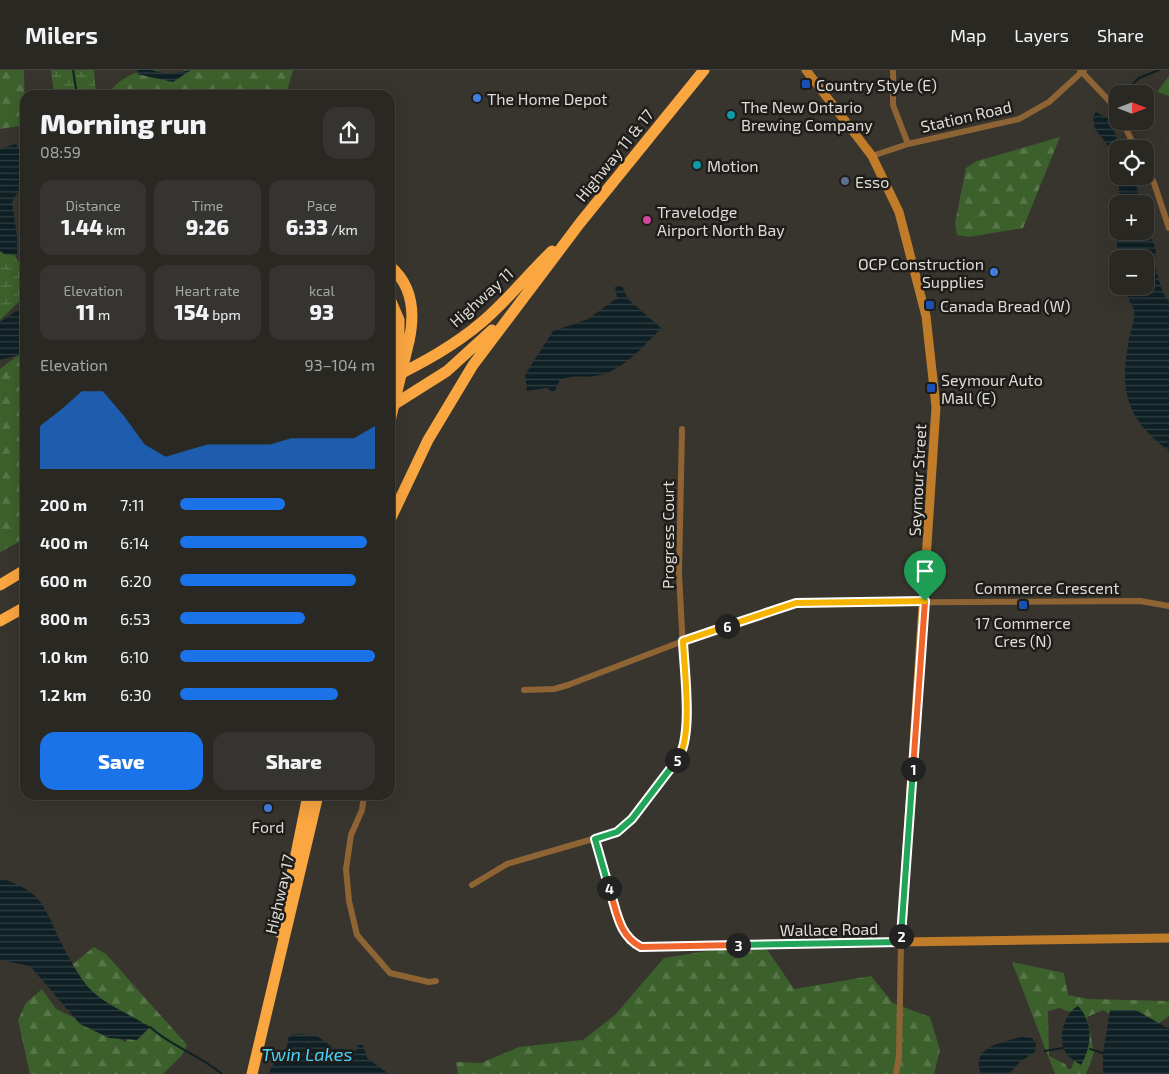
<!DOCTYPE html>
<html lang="en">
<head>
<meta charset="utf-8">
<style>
  :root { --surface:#2a2823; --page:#363430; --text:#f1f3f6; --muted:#a5a6a6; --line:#464441; --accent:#1a73e8 }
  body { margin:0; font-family:"Exo 2",sans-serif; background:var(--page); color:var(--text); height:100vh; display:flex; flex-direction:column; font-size:19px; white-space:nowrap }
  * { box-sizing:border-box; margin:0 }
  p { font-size:16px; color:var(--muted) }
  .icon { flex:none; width:28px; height:28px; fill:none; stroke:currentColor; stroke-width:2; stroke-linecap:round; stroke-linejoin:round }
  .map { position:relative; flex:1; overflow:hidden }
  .side { position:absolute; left:20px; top:20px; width:375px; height:710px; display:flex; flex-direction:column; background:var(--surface); border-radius:15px; box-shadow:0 5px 20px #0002,0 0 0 1px var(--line) }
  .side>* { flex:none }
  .needle { width:32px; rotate:90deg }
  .tools { position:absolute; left:1109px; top:15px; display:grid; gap:10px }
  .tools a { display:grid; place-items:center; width:45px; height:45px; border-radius:10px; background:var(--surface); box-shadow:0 5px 20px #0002,0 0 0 1px var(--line); font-size:25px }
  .pin { position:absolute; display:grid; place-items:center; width:42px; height:42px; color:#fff; margin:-51px -21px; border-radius:50% 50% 50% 0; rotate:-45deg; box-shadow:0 0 5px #0007 }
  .pin .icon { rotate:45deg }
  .km { position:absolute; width:25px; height:25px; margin:-12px; border-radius:50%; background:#222; color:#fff; font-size:14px; line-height:25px; text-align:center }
  .round { display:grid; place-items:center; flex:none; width:52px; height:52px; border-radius:15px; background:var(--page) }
  .summary { display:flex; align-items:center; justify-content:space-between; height:85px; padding:0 20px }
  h1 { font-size:28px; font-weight:800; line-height:38px }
  .stats { display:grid; grid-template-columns:repeat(3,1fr); gap:8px; height:85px; padding:5px 20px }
  .stats div { display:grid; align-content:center; border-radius:12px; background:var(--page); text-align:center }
  .stats b { font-size:21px; font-weight:800 }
  .stats small { font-size:14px; font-weight:400 }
  .stats p { font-size:14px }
  .chart { height:140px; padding:10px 20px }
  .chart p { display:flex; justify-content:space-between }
  .chart svg { width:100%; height:90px; margin-top:5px; fill:var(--accent); opacity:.7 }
  .button { display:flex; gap:10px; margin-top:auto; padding:10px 20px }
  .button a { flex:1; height:58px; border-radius:15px; background:var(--accent); color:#fff; font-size:20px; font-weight:800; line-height:58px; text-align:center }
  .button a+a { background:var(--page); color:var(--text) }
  ul { padding:0 20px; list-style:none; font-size:16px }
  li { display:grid; grid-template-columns:80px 60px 1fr; align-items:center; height:38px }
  li i { height:12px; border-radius:6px; background:var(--accent) }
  header { display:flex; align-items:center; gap:30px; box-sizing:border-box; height:70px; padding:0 25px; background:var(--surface); border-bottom:1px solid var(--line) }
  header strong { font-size:24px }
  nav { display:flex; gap:28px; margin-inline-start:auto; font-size:18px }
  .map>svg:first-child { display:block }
  .forest { fill:url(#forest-firs); fill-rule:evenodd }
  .wetland { fill:url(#wetland-marsh) }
  .water { fill:url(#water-rules) }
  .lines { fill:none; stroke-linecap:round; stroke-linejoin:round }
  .stream { stroke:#0f2025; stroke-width:2 }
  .street { stroke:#8f6435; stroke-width:6 }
  .secondary { stroke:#c07c28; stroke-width:9 }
  .highway { stroke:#faa641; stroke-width:11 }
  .highway-bridge { stroke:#faa641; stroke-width:11 }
  .split-1-casing { stroke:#fff; stroke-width:10 }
  .split-2-casing { stroke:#fff; stroke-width:10 }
  .split-3-casing { stroke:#fff; stroke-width:10 }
  .split-4-casing { stroke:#fff; stroke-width:10 }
  .split-5-casing { stroke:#fff; stroke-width:10 }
  .split-6-casing { stroke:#fff; stroke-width:10 }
  .split-7-casing { stroke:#fff; stroke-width:10 }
  .split-1 { stroke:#f0652b; stroke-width:6 }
  .split-2 { stroke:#22a559; stroke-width:6 }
  .split-3 { stroke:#22a559; stroke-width:6 }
  .split-4 { stroke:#f0652b; stroke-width:6 }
  .split-5 { stroke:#22a559; stroke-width:6 }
  .split-6 { stroke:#f5b400; stroke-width:6 }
  .split-7 { stroke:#f5b400; stroke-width:6 }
  .transit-dot { fill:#1a4fb4; stroke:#1e1d1a; stroke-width:2 }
  .shop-dot { fill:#3f7fe0; stroke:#1e1d1a; stroke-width:2 }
  .culture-dot { fill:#0f9aa8; stroke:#1e1d1a; stroke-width:2 }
  .service-dot { fill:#5c6f8a; stroke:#1e1d1a; stroke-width:2 }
  .hotel-dot { fill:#d1479c; stroke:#1e1d1a; stroke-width:2 }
  .labels { text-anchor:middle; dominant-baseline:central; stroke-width:5; stroke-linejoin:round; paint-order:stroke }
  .poi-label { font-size:16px; fill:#dedcd8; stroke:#1e1d1a; text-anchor:start }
  .street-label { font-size:16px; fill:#dedcd8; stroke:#1e1d1a }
  .water-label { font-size:18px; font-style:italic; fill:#4bd2f7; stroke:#1e1d1a }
</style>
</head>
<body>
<header>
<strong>Milers</strong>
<nav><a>Map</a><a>Layers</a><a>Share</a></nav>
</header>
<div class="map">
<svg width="1169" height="1004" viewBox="0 0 1169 1004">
  <defs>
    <pattern id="forest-firs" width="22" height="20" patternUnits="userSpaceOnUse" patternTransform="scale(1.25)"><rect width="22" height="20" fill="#3c602c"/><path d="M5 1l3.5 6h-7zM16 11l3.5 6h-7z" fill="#58764a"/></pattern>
    <pattern id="wetland-marsh" width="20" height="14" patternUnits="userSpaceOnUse" patternTransform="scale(1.25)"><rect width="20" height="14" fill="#3c602c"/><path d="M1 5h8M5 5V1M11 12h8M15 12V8" fill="none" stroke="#58764a"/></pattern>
    <pattern id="water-rules" width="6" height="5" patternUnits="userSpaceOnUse" patternTransform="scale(1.25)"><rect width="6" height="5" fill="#0f2025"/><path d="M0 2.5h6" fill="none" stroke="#324044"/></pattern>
  </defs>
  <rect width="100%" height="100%" fill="#38352f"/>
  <path class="forest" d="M0 0H24L25 55 0 59Z
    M144 0H157L166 7 186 0H293L286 25H107C116 12 129 4 144 0Z
    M1169 6V26L1157 22Z
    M1060 67 1023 158 969 167 957 165 955 153 966 98 977 91Z
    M17 286H25V464L17 473 0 482V299Z
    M762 872 794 919 871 906 893 933 930 947 940 980 934 1004H458L456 992 481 993 519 977 583 970 615 945 664 888Z
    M94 877 106 884 187 975 182 985 163 1004H30L18 950 26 933 42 919 56 939 126 972 131 963 67 899Z
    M1012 892 1064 903 1068 925 1089 929 1169 931V946L1155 956 1116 948 1103 940 1087 947 1094 983 1086 1004H1055ZM1059 938 1071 942 1077 984 1071 999H1068L1065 994 1049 986 1048 941Z"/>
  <path class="wetland" d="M51 0H94L96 25H54Z
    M11 172 16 188 25 201V226L0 250V180Z"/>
  <path class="water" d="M138 0H152L168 4 191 0 173 12 137 4Z
    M1096 42 1109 49 1121 79H1118L1117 101 1110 78 1095 59 1093 47Z
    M16 74 25 90V117L17 123 12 132 17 166V185L4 184 0 181V79Z
    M1119 106H1133L1142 134H1125L1119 123Z
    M1145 153 1156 180 1154 194 1163 223 1169 232V381C1129 351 1119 324 1128 275 1129 265 1136 249 1134 241 1132 232 1125 225 1123 216H1145V189H1118L1117 196V160L1145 161Z
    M622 216 628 229 661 258C644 276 621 303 595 306 580 308 576 304 560 310L554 323 547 318 527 321 525 305 553 261 588 249 617 228 615 217Z
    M25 235V283L0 290V252Z
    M0 808C12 812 25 817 34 825 47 837 53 857 61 872 68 887 78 905 89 918 102 933 133 946 150 957L137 970 109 968 80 954 30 896 0 890Z
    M1078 936C1094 953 1092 976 1081 995 1075 991 1067 987 1064 979 1058 966 1065 942 1078 936Z
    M1110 940H1136L1167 958 1169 957V1004H1103V983Z
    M293 964 316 965 332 977 356 981 358 975H363L367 988 389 1004H269C273 988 289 983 288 968Z
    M1021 967 1032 968 1036 973 1035 982 1020 992 1009 1004H981C969 977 1004 972 1021 967Z"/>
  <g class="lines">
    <path class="stream" d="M73 0 77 25
      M1123 24 1139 8 1159 0
      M150 957C172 977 200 985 222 1004
      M1090 979 1103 983
      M1045 981 1063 978"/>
    <path class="street" d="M893 0V35L908 74
      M1080 0 1114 36 1118 43
      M1122 51 1136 79
      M872 86 908 74 1019 49 1049 32 1084 0
      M1145 96 1154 113 1169 158
      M524 620 554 619 568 615 683 571 796 533 1140 531 1169 536
      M364 725 362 740 351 765 346 799 349 831 357 865 390 903 429 912 436 911
      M595 769 622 860 629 871 641 877 901 872 899 986 896 1004
      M472 815 507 794 617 762 633 749 680 686 687 656 679 503 682 359"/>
    <path class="secondary" d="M806 0 872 86 899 142 926 246 936 337 901 872 1169 868"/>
    <path class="highway" d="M390 196C413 216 415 244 409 271
      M390 229 399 250V269
      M390 309C422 293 454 276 482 252 507 231 528 204 552 181
      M390 337 447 301 492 260
      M390 450 428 370 473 295 580 153 704 0
      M0 515 25 500
      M0 551 25 537
      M280 863 308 725
      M252 1004 318 725"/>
    <path class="highway-bridge" d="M395 300 399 269
      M390 351 409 271"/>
  </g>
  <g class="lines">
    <g class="split-1-casing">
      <path id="split-1" d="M913 699 925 531"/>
    </g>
    <g class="split-2-casing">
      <path id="split-2" d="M901 866 913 699"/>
    </g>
    <g class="split-3-casing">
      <path id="split-3" d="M738 875 901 872V866"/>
    </g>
    <g class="split-4-casing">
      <path id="split-4" d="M609 818C617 841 618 865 641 877L738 875"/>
    </g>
    <g class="split-5-casing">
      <path id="split-5" d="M609 818 595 769 617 762 632 749 677 690"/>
    </g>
    <g class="split-6-casing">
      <path id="split-6" d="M677 690C694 668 684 599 683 571L727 556"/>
    </g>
    <g class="split-7-casing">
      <path id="split-7" d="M727 556 796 533 925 531"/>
    </g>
    <use href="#split-1" class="split-1"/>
    <use href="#split-2" class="split-2"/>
    <use href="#split-3" class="split-3"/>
    <use href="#split-4" class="split-4"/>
    <use href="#split-5" class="split-5"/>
    <use href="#split-6" class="split-6"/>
    <use href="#split-7" class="split-7"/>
  </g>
  <g class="transit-dot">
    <rect x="801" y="9" width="10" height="10" rx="2.5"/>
    <rect x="925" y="230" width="10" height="10" rx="2.5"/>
    <rect x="926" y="313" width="10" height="10" rx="2.5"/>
    <rect x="1018" y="530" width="10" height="10" rx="2.5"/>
  </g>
  <g class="shop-dot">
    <circle cx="477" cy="28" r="5"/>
    <circle cx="994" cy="202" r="5"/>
    <circle cx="268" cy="738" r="5"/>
  </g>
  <g class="culture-dot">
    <circle cx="731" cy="45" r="5"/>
    <circle cx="697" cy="95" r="5"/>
  </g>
  <circle class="service-dot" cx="845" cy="111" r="5"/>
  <circle class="hotel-dot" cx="647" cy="150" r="5"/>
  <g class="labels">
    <g class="poi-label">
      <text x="816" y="14">Country Style (E)</text>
      <text x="487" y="28">The Home Depot</text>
      <text x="741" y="36">The New Ontario<tspan x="741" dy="18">Brewing Company</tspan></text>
      <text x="707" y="95">Motion</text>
      <text x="855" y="111">Esso</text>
      <text x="657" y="141">Travelodge<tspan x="657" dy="18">Airport North Bay</tspan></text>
      <text x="984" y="193" text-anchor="end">OCP Construction<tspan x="984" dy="18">Supplies</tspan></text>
      <text x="940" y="235">Canada Bread (W)</text>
      <text x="941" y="309">Seymour Auto<tspan x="941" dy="18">Mall (E)</tspan></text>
      <text x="1023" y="552" text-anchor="middle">17 Commerce<tspan x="1023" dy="18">Cres (N)</tspan></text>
      <text x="268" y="756" text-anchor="middle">Ford</text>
    </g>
    <g class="street-label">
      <text transform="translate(966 46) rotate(-13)">Station Road</text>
      <text transform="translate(614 85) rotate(-51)">Highway 11 &amp; 17</text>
      <text transform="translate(481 227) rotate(-42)">Highway 11</text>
      <text transform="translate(917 410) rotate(-87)">Seymour Street</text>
      <text transform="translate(667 465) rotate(-90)">Progress Court</text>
      <text x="1047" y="517">Commerce Crescent</text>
      <text transform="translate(279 824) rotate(-77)">Highway 17</text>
      <text transform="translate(829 859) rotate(-1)">Wallace Road</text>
    </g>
    <g class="water-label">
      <text x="307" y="984">Twin Lakes</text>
    </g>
  </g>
</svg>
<div class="tools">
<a><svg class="needle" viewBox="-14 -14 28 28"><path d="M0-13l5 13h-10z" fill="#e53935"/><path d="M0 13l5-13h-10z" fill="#a5a6a6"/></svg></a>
<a><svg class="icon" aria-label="locate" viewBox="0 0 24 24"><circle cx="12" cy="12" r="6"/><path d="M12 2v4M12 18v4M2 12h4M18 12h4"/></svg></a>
<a>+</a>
<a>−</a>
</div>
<div class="pin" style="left:925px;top:531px;background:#1e9e55"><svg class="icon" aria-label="arrive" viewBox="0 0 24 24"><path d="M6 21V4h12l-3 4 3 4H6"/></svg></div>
<b class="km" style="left:913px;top:699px">1</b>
<b class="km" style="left:901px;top:866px">2</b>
<b class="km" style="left:738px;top:875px">3</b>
<b class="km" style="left:609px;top:818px">4</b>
<b class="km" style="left:677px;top:690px">5</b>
<b class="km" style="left:727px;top:556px">6</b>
<section class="side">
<div class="summary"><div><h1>Morning run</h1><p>08:59</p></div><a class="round"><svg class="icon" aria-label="share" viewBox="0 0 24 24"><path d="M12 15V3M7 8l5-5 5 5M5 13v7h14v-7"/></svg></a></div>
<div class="stats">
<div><p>Distance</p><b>1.44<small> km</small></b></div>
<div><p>Time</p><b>9:26</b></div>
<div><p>Pace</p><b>6:33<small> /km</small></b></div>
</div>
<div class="stats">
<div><p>Elevation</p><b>11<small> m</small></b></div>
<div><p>Heart rate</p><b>154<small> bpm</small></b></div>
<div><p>kcal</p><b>93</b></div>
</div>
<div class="chart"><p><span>Elevation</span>93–104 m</p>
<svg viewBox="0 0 160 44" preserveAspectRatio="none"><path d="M0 44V23L10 15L20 6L30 6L40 18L50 32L60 38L70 35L80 32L90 32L100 32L110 32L120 29L130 29L140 29L150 29L160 23V44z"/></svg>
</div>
<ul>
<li><b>200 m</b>7:11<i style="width:54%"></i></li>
<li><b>400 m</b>6:14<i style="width:96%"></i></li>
<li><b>600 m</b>6:20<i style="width:90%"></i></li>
<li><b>800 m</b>6:53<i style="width:64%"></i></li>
<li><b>1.0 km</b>6:10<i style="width:100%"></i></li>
<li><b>1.2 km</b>6:30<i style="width:81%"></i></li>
</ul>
<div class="button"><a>Save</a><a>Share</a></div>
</section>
</div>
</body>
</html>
